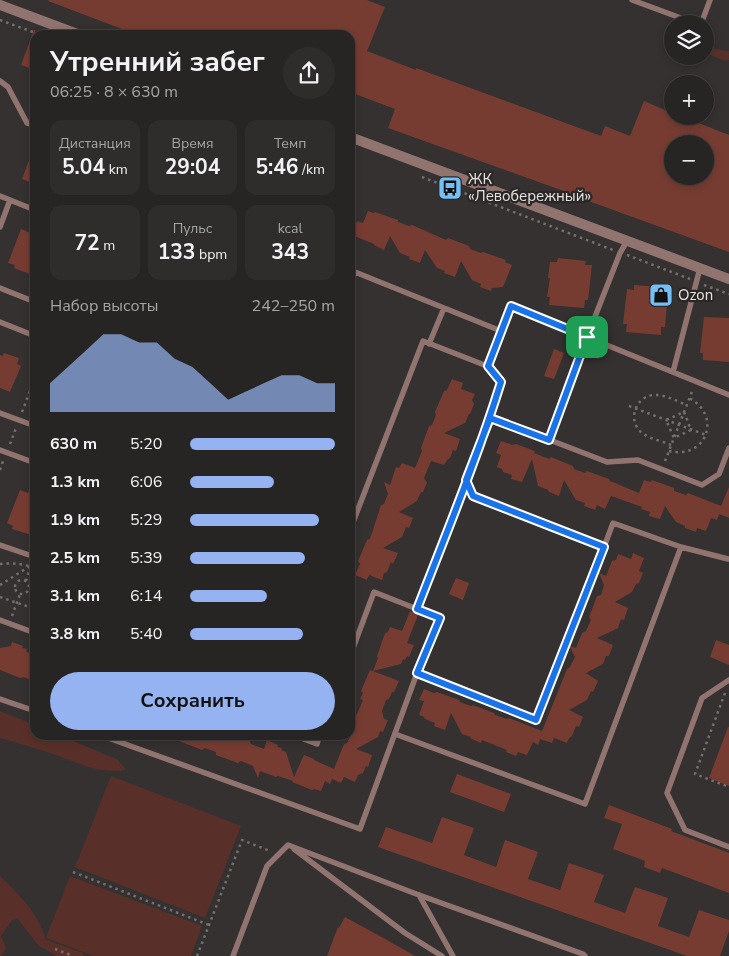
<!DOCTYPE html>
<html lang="ru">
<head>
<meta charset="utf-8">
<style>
  :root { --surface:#272524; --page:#2f2d2c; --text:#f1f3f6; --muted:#a4a5a6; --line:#434241; --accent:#95b2f1 }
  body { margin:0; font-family:"Nunito Sans",sans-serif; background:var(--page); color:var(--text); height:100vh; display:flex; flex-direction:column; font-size:19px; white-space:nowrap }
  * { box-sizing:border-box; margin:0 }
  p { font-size:16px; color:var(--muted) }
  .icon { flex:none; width:28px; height:28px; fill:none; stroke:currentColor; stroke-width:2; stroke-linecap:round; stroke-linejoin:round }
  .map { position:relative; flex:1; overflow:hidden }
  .sheet { position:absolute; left:30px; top:30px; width:325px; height:710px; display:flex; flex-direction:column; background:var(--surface); border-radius:15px; box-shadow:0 2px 8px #0003,0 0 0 1px var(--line) }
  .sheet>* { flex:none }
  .tools { position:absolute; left:664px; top:15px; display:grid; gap:10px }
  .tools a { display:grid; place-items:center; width:50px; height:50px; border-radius:50%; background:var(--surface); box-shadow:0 2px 8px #0003,0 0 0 1px var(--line); font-size:25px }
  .pin { position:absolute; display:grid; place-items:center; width:42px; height:42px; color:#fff; margin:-21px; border-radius:10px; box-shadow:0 2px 8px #0006 }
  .round { display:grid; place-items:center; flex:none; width:52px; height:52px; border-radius:26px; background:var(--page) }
  .overview { display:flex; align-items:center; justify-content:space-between; height:85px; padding:0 20px }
  h1 { font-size:28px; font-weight:700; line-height:38px }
  .metrics { display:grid; grid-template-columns:repeat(3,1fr); gap:8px; height:85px; padding:5px 20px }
  .metrics div { display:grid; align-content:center; border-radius:12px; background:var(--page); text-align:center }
  .metrics b { font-size:21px; font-weight:700 }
  .metrics small { font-size:14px; font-weight:400 }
  .metrics p { font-size:14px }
  .chart { height:140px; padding:10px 20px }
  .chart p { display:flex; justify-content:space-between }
  .chart svg { width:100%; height:90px; margin-top:5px; fill:var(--accent); opacity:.7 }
  .cta { display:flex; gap:10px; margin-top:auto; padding:10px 20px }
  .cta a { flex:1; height:58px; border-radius:30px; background:var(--accent); color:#111; font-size:20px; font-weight:700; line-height:58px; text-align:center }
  ul { padding:0 20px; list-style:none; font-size:16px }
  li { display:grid; grid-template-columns:80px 60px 1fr; align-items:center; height:38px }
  li i { height:12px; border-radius:6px; background:var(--accent) }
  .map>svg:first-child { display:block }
  .green { fill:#593029 }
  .building { fill:#763c32; fill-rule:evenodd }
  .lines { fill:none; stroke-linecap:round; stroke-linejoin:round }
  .path { stroke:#73706f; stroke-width:2.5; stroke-dasharray:2.5 4; stroke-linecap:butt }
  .service { stroke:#91746f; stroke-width:5.5 }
  .minor { stroke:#91746f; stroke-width:10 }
  .route-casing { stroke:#fff; stroke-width:10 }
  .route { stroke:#1a73e8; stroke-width:6 }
  .labels { text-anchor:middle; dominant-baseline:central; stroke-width:4.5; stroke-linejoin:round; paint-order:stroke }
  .poi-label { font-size:15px; fill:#e6e3e3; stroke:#2a2726; text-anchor:start }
</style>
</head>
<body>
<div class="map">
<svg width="729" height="956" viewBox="0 0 729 956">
  <rect width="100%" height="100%" fill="#343130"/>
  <path class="green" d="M705 44C711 48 722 51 729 51V60L726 61 705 53Z
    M0 711 35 725V735H59L118 760 126 770C98 774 79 763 53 754 35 748 18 743 0 738Z
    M111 776 241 826 205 918 75 867Z
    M0 876C20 896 38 912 46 940L83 953 84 956H57L38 945 18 919 12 920 1 936 6 948 1 956H0Z
    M70 876 202 926 191 956H94L46 938Z"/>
  <path class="building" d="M49 0H367L385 7 367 51 416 70V68L601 136 605 126 630 136 644 101 672 113V116H681L729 135V252L572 195V194L388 128 395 109 350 92V35H129L121 32 122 29 48 1ZM672 144H705V176H672Z
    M34 30H35V70L21 65Z
    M34 147H35V184L22 179Z
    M368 211 373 213 375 212 398 220V222L409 226 412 225 446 240 448 238 469 246 470 249 481 253 483 252 506 260 505 262 512 265 503 287 492 288 491 291 480 287 481 284 472 280 461 261 455 277 444 273 445 271 437 268 425 250 420 263 409 259 410 257 400 253 390 236 384 250 374 245V244L352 235 357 221 363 223Z
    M21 229 35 235V276L14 268 15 265 8 263Z
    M558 258 586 261 585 265H592L588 300H585L584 308 549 305 550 297H547L550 278H548L550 262H557Z
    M634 285 662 287V291L668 293 665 327H661V335L626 332 627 324H623L627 289 634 290Z
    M704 317 729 318V362L703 360V353H700Z
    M554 349 564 353 554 379 544 376Z
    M4 353 19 358 17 364 21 366 10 392 0 388V355L3 356Z
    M452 379 463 383 461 389 475 394 472 400 474 404 470 414H469L465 423 444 433 460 439 456 451 453 450 450 458 447 460 444 465 431 461 424 478 427 483 423 492H421L417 501 399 512 413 518 409 528 406 527 402 537 383 548 398 553 393 564 391 562 387 572 384 573 382 580 369 575 367 580 355 575 360 564 358 561 367 540 370 539 381 505 384 504 388 494 384 482 390 485 396 467 399 468 402 463 415 468 422 451 421 448 429 426 432 425 436 415 435 412 444 391 447 390Z
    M501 441 513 445 516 444 535 451 534 453 549 459 551 457 573 466 574 469 585 473 587 471 609 479 610 481 639 493 644 480 651 482 652 480 674 488V491L686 495 688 493 721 506 729 487V518L719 514 717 520 711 518 706 531 697 528 696 532 685 528V526L676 522 665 506 660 519 649 516 650 512 641 509 642 507 611 496 605 509 597 505 595 510 584 506 585 503 576 500 564 480 559 496 549 492 548 490 538 486 532 459 522 482 511 479 512 475 503 472 502 469 497 467 501 455 496 453Z
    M35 475V536L12 529 13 526 7 523 20 490 28 493Z
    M633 553 644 558 639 571 643 573 639 583 636 584 632 592 615 602 628 608 624 620 621 619 618 628 597 638 613 645 609 656H606L603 664 586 673 598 681 593 692 591 691 587 700 569 710 583 717 579 727 576 726 572 736 569 738 567 743 554 738 552 743 540 739 538 745 533 742 527 755 518 752 516 756 506 752 507 750 482 740 481 743 470 738 471 737 462 734 451 713 445 730 434 726 435 723 425 719 424 717 419 715 424 701 419 700 424 689 434 693 437 692 459 700 460 702 471 706 473 705 494 713 495 715 507 719 509 718 542 731 567 669 570 667 575 657 570 647V646L576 648 582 633 586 631 591 620 589 617 597 596 601 595 604 585 599 573 606 576 612 561 616 560 618 554 631 559Z
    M456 578 469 583 463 600 449 594Z
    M410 611 418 615 407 643 414 645 409 657 407 656 405 660 403 659 401 664 373 671 378 658 377 656 385 633 388 632 390 627 402 631Z
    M716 640 729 645V665L710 657Z
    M12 642 23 646 22 648 27 649 26 652 31 653 32 659 35 660V681L23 677 20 678 0 670V648L11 646Z
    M370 670 399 681 394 692H392L389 699 386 700 382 711 384 719 388 720 383 732 380 731 378 737 356 749 372 755 368 767 366 766 363 773 358 775 355 782 344 777 341 783 332 779 330 784 325 781 321 791 314 789 312 790 292 782 293 781 278 776 276 777 260 771 258 778 253 766 241 761 238 763 216 755V752L205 748 202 750 166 736 167 735H244L243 737 249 739 251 744 264 749 267 740 278 745 277 747 282 748 281 750 286 752 294 777 304 755 314 759V760L334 769 344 744 347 743 352 732 350 730 363 700 360 699 363 693 361 691Z
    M728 727H729V786L709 778Z
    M457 774 511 794 504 812 450 792Z
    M609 805 672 829 671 831 729 853V893L662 868 660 873 644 867 645 861 613 849 622 824 604 818Z
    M442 817 474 828 464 855 496 867 505 840 538 852 528 879 560 890 569 863 604 875 594 902 625 913 635 887 668 898 658 926 689 937 699 910 729 920V931L720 956H687L378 847 386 827 432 843Z
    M345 917 387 940 415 956H327L338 927 339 928Z"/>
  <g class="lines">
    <path class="path" d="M0 20 41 35
      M422 177 613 250
      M627 255 690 279
      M704 285 729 294
      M629 406 706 435
      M22 412 35 378
      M684 412 691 430 674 438 666 420Z
      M10 444 16 428
      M671 445C662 441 650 439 642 433 627 421 635 397 653 395 664 394 677 401 686 405
      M669 451C706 460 723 416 689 398
      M665 461 693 389
      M0 470 3 461
      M0 564C12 563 24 563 35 569
      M31 568 35 581
      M15 587a7 7 0 1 1 14 0a7 7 0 1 1-14 0Z
      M26 581 30 568
      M0 585 30 566
      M0 597 35 609
      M12 616 20 594
      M725 693 695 774 729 787
      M73 872 209 925
      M55 949 73 956
      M197 956 242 840 270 851"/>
    <path class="service" d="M632 0 697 24
      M701 24 710 0
      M0 81 8 87 27 123 35 125
      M0 196 35 210
      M0 227 10 200
      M350 285 355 272 501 331
      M0 288 35 302
      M0 322 35 336
      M429 344 444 308
      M673 372 700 268
      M0 413 35 426
      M490 417 607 462 638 460 702 485 719 474 729 448
      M549 440 587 337 620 253 627 241
      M0 450 35 463
      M466 480 473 496 604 547 613 523 681 547 728 559H729
      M350 530 423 341 487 366
      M0 545 35 557
      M0 620 35 633
      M350 656 374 592 417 609 490 417 501 382 487 366 511 306 729 395
      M417 673 536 720 604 547
      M729 680 702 698 667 793 685 830 729 847
      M0 699 35 711
      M395 734 585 804 681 547
      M100 735 360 829 417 673 440 618 417 609
      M293 735 317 744 320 735
      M294 849 405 933 442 956
      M419 895 453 956
      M233 956 267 866 288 845 419 895 583 954 585 956"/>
    <path class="minor" d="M0 5 80 35
      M350 137 729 279"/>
  </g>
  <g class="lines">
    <g class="route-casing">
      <path id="route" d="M587 337 549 440 490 418 466 480 473 496 604 547 536 720 417 673 440 618 417 609C446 534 477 459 501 382L488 366 511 306 587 337"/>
    </g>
    <use href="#route" class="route"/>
  </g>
  <defs>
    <g id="bus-square" transform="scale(1.25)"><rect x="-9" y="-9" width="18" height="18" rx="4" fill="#74c0f6" stroke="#2a2726"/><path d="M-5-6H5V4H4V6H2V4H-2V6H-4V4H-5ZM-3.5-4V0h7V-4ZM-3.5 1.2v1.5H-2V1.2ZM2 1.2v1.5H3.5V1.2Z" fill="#111"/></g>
    <g id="shop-square" transform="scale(1.25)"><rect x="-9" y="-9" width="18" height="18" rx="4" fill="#74c0f6" stroke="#2a2726"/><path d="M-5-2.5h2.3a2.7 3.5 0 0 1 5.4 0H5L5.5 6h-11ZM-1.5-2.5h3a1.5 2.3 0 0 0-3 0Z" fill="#111"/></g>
  </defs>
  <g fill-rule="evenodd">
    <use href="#bus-square" x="450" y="188"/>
    <use href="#shop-square" x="661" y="295"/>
  </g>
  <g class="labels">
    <g class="poi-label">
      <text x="468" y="179">ЖК<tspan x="468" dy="17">«Левобережный»</tspan></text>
      <text x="678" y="295">Ozon</text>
    </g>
  </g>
</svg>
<div class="tools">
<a><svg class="icon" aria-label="layers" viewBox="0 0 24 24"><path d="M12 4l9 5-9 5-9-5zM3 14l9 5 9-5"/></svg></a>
<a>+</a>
<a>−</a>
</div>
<div class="pin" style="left:587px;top:337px;background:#1e9e55"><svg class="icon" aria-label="arrive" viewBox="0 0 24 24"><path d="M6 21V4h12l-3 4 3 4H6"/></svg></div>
<section class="sheet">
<div class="overview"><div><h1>Утренний забег</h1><p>06:25 · 8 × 630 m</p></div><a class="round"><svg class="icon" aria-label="share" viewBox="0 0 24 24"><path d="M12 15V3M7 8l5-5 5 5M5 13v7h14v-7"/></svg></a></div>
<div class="metrics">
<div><p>Дистанция</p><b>5.04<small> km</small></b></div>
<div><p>Время</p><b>29:04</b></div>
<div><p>Темп</p><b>5:46<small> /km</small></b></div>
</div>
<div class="metrics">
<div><b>72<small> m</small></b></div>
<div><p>Пульс</p><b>133<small> bpm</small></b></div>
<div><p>kcal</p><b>343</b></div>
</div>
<div class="chart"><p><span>Набор высоты</span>242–250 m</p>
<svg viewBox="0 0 160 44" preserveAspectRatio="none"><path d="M0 44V30L10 22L20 14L30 6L40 6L50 10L60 10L70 18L80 22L90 30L100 38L110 34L120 30L130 26L140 26L150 30L160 30V44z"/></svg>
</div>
<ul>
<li><b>630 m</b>5:20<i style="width:100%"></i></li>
<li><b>1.3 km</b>6:06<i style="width:58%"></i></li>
<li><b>1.9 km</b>5:29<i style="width:89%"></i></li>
<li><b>2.5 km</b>5:39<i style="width:79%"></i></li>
<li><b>3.1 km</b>6:14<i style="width:53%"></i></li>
<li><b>3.8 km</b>5:40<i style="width:78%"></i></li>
</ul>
<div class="cta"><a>Сохранить</a></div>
</section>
</div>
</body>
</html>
